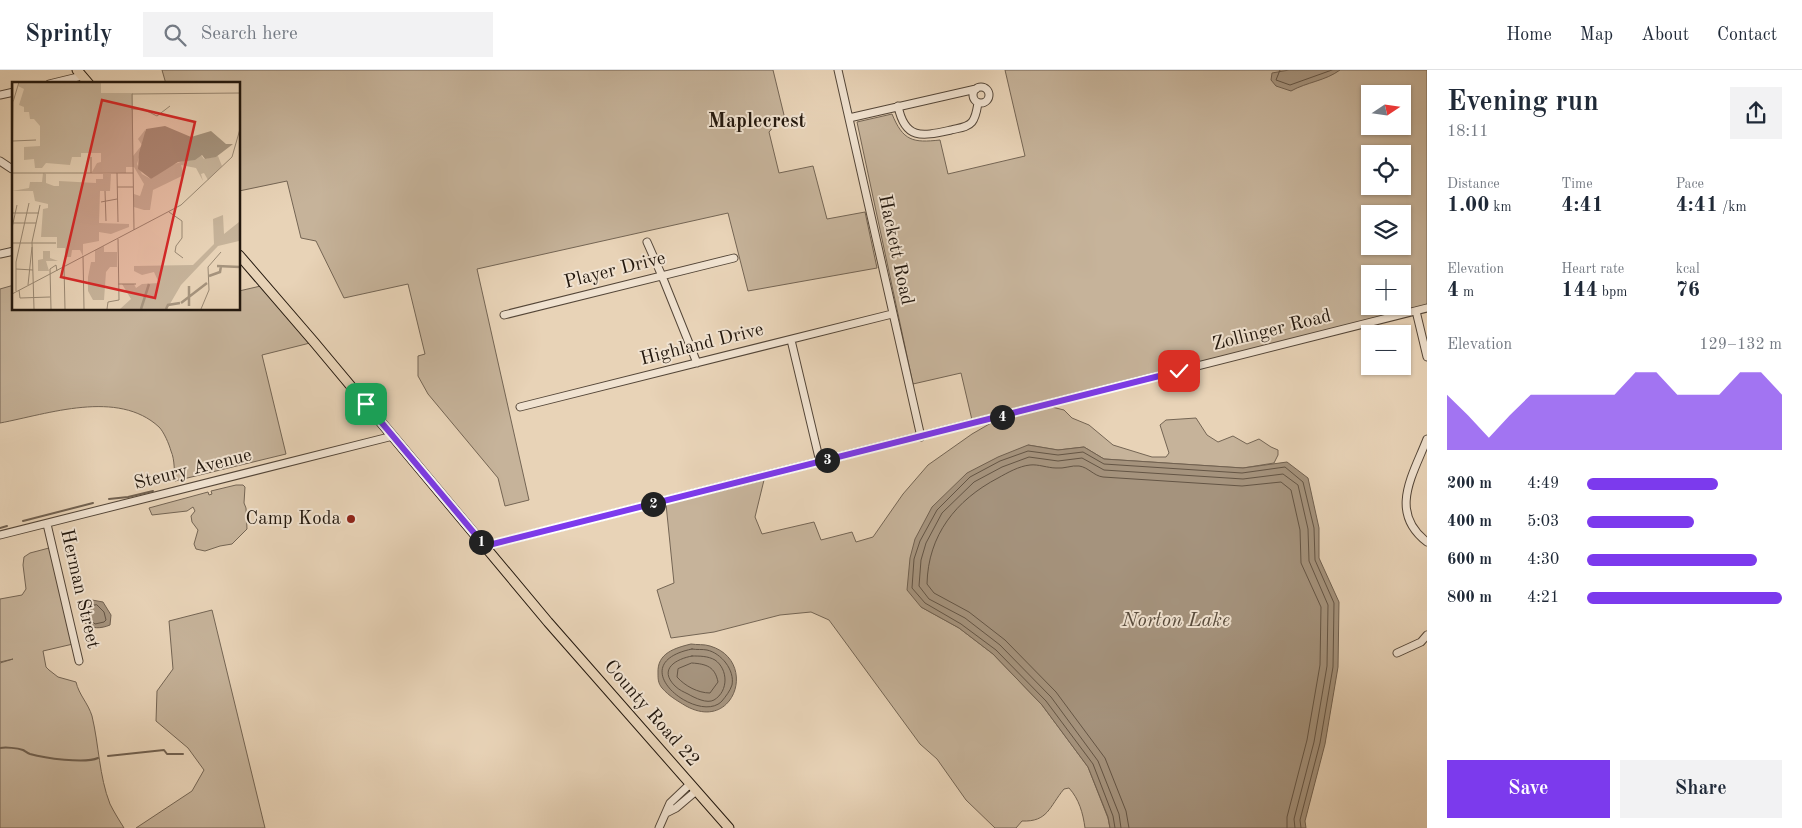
<!DOCTYPE html>
<html lang="en">
<head>
<meta charset="utf-8">
<style>
  :root { --surface:#fff; --page:#f2f2f3; --text:#1f2937; --muted:#747a83; --line:#e0e1e3; --accent:#7c3aed }
  body { margin:0; font-family:"Old Standard TT",serif; background:var(--page); color:var(--text); height:100vh; display:flex; flex-direction:column; font-size:19px; white-space:nowrap }
  * { box-sizing:border-box; margin:0 }
  p { font-size:16px; color:var(--muted) }
  .icon { flex:none; width:28px; height:28px; fill:none; stroke:currentColor; stroke-width:2; stroke-linecap:round; stroke-linejoin:round }
  .map { position:relative; flex:1; overflow:hidden }
  .details { display:flex; flex-direction:column; background:var(--surface); width:375px }
  .details>* { flex:none }
  .needle { width:32px; rotate:77deg }
  .fabs { position:absolute; left:1361px; top:15px; display:grid; gap:10px }
  .fabs a { display:grid; place-items:center; width:50px; height:50px; border-radius:0px; background:var(--surface); box-shadow:0 1px 4px #0004; font-size:25px }
  .pin { position:absolute; display:grid; place-items:center; width:42px; height:42px; color:#fff; margin:-21px; border-radius:10px; box-shadow:0 2px 8px #0006 }
  .km { position:absolute; width:25px; height:25px; margin:-12px; border-radius:50%; background:#222; color:#fff; font-size:14px; line-height:25px; text-align:center }
  .round { display:grid; place-items:center; flex:none; width:52px; height:52px; border-radius:0px; background:var(--page) }
  .headline { display:flex; align-items:center; justify-content:space-between; height:85px; padding:0 20px }
  h1 { font-size:28px; font-weight:700; line-height:38px }
  .metrics { display:grid; grid-template-columns:repeat(3,1fr); gap:8px; height:85px; padding:5px 20px }
  .metrics div { display:grid; align-content:center }
  .metrics b { font-size:21px; font-weight:700 }
  .metrics small { font-size:14px; font-weight:400 }
  .metrics p { font-size:14px }
  .chart { height:140px; padding:10px 20px }
  .chart p { display:flex; justify-content:space-between }
  .chart svg { width:100%; height:90px; margin-top:5px; fill:var(--accent); opacity:.7 }
  .button { display:flex; gap:10px; margin-top:auto; padding:10px 20px }
  .button a { flex:1; height:58px; border-radius:0px; background:var(--accent); color:#fff; font-size:20px; font-weight:700; line-height:58px; text-align:center }
  .button a+a { background:var(--page); color:var(--text) }
  ul { padding:0 20px; list-style:none; font-size:16px }
  li { display:grid; grid-template-columns:80px 60px 1fr; align-items:center; height:38px }
  li i { height:12px; border-radius:6px; background:var(--accent) }
  header { display:flex; align-items:center; gap:30px; box-sizing:border-box; height:70px; padding:0 25px; background:var(--surface); border-bottom:1px solid var(--line) }
  header strong { font-size:24px }
  nav { display:flex; gap:28px; margin-inline-start:auto; font-size:18px }
  .search { width:350px; height:45px; background:var(--page); display:flex; align-items:center; gap:12px; box-sizing:border-box; padding:0 18px; border-radius:0px; color:var(--muted); font-size:19px }
  main { display:flex; flex:1; min-height:0 }
  .map>svg:first-child { display:block }
  .green { fill:#c6b39a; stroke:#746554; fill-rule:evenodd }
  .water { fill:#a5937d; stroke:#716150 }
  .lines { fill:none; stroke-linecap:round; stroke-linejoin:round }
  .shore { stroke:#645545; stroke-width:1 }
  .stream { stroke:#716150; stroke-width:2 }
  .minor-casing { stroke:#544638; stroke-width:9 }
  .major-casing { stroke:#22170d; stroke-width:11 }
  .minor { stroke:#f0e2d0; stroke-width:7 }
  .major { stroke:#e8d3b7; stroke-width:9 }
  .route-casing { stroke:#fff; stroke-width:10 }
  .route { stroke:#7c3aed; stroke-width:6 }
  .poi-dot { fill:#8f2418; stroke:#f0e2d0; stroke-width:2 }
  .labels { text-anchor:middle; dominant-baseline:central; stroke-width:4; stroke-linejoin:round; paint-order:stroke }
  .street-label { font-size:19px; fill:#22170d; stroke:#f0e2d0 }
  .poi-label { font-size:19px; fill:#22170d; stroke:#f0e2d0; text-anchor:end }
  .neighbourhood-label { font-size:20px; font-weight:bold; fill:#22170d; stroke:#f0e2d0 }
  .water-label { font-size:20px; font-style:italic; fill:#56493a; stroke:#f0e2d0 }
  .inset-river { fill:none; stroke:#a5937d; stroke-width:2.5 }
  .inset-road { fill:none; stroke:#998873; stroke-width:1 }
  .view { fill:#d62828; fill-opacity:0.15; stroke:#d62828; stroke-width:2.5 }
  .inset-edge { fill:none; stroke:#22170d; stroke-width:2.5 }
</style>
</head>
<body>
<header>
<strong>Sprintly</strong>
<div class="search"><svg class="icon" aria-label="search" viewBox="0 0 24 24"><circle cx="10" cy="10" r="6"/><path d="M15 15l6 6"/></svg>Search here</div>
<nav><a>Home</a><a>Map</a><a>About</a><a>Contact</a></nav>
</header>
<main>
<div class="map">
<svg width="1427" height="758" viewBox="0 0 1427 758">
  <rect width="100%" height="100%" fill="#e8d3b7"/>
  <filter id="stains"><feTurbulence type="fractalNoise" baseFrequency=".004" numOctaves="4"/><feColorMatrix values="0 0 0 0 .2 0 0 0 0 .09 0 0 0 0 .02 0 0 0 .5 -.17"/></filter>
  <radialGradient id="worn" r=".72"><stop offset=".6" stop-color="#630" stop-opacity="0"/><stop offset="1" stop-color="#630" stop-opacity=".3"/></radialGradient>
  <path class="green" d="M162 0H773L784 45 769 62 779 103 813 96 827 149 865 142 877 198 748 221 728 143 477 199 529 430 505 436 498 408 428 324 418 306V286L425 284 408 214 344 228 316 171 301 168 287 111 239 121V14H166Z
    M1005 0H1427V238L972 350 961 303 913 314 857 52 892 44C903 71 913 73 940 70L948 104 1025 86ZM1370 24H1402V56H1370ZM1370 84H1402V116H1370ZM1370 144H1402V176H1370ZM1370 204H1402V236H1370Z
    M14 215V239H239V221L265 215 314 272 262 285 286 384 175 411C174 402 175 390 171 381 169 374 164 362 159 357 118 319 48 344 0 353V219Z
    M1052 337 1064 340 1072 348 1089 355 1113 375 1152 387H1166L1169 383 1160 355 1166 350 1196 348 1207 365 1218 372 1233 366 1247 374 1259 369 1271 377 1278 380V385L1274 393 1243 398 1104 389 1084 377 1058 380 1028 375 921 537 959 558 993 584 1042 635 1088 697 1108 748 1110 758H1085C1083 743 1079 729 1069 718L1064 719C1049 737 1048 752 1022 751L1016 758H995L966 730 937 689 920 674 829 550 811 542 780 545 714 562 671 568 657 520 674 513 666 434 764 410 755 447 762 464 814 452 821 470 852 462 856 472 873 467 903 424 928 395 972 364 991 353Z
    M236 415H243L245 417 244 433 246 438 247 459 232 474 220 476 205 481 196 479 194 474 198 460 192 452 191 446 195 441 193 437 187 441 152 445 149 438 208 422 209 425 212 424 211 421Z
    M49 478 51 480 73 574 43 581 46 597 49 600 58 607 76 612C79 625 88 633 92 646 99 675 99 706 110 734 114 742 119 750 124 758H0V593L13 589 0 592V529L22 525 26 519 23 495 24 487 30 483Z
    M212 540 265 758H136L192 721 204 700 188 678 156 651 157 621 173 599 169 551Z"/>
  <path class="water" d="M1340 0C1325 11 1307 12 1291 21L1276 16 1271 10 1272 3 1289 0Z
    M1028 375 1058 380 1084 377 1104 389 1243 398 1287 392 1308 408 1319 458V488L1339 532 1338 597 1325 674 1305 751 1306 758H1110L1108 747 1088 697 1042 635 993 584 959 558 921 537 907 520 910 488 915 469 932 437 967 403 998 387Z
    M92 530 103 532 111 545 110 555C91 563 76 553 83 532Z
    M691 574C697 575 704 574 710 576 758 590 735 663 686 636 676 630 669 626 662 618 658 613 658 609 658 603 657 583 675 578 691 574Z"/>
  <g class="lines">
    <path class="shore" d="M1280 0 1276 10 1290 15 1332 0
      M97 535 104 542 106 550 104 552 95 554 89 548 87 538 89 536Z
      M692 579C697 580 702 579 707 580 721 583 735 600 732 615 730 621 726 626 722 631 699 656 619 594 692 579Z
      M692 586C700 586 708 586 715 590 728 599 729 621 714 630 707 634 695 628 688 624 684 622 679 620 675 616 658 599 676 589 692 586Z
      M692 593C707 594 715 597 718 612L710 623C698 623 685 616 677 607L678 599Z
      M1115 758 1113 746 1093 694 1046 631 996 580 961 554 925 533 912 518 914 489 920 471 937 440 970 407 1000 391 1028 381 1058 385 1083 382 1104 394 1242 403 1285 397 1303 412 1314 458 1315 490 1334 533 1333 597 1320 673 1300 750 1301 758
      M1121 758 1119 744 1098 691 1051 627 1000 575 965 548 929 529 919 516 921 490 926 473 942 443 974 412 1002 397 1029 387 1058 391 1082 388 1104 400 1243 409 1283 404 1298 415 1308 459 1309 491 1328 535 1327 596 1314 672 1294 749 1295 758
      M1129 758 1126 741 1105 688 1056 622 1005 570 969 542 934 523 927 514C928 465 956 430 998 408 1007 403 1019 396 1030 395 1038 394 1048 398 1056 398 1064 399 1072 395 1079 396 1088 397 1094 406 1103 407L1242 416 1281 412 1291 420 1300 460 1301 493 1321 537 1320 595 1307 670 1287 747V758"/>
    <path class="stream" d="M109 429 128 427 153 421
      M23 451 93 433
      M0 458 7 456
      M0 678C6 677 17 678 23 680 25 681 27 683 30 684 44 688 85 694 98 688
      M108 686 164 680 167 684H183"/>
    <g class="minor-casing">
      <path id="minor" d="M838 0 921 367
        M49 14 82 6
        M973 25a8 8 0 1 1 16 0a8 8 0 1 1-16 0Z
        M0 25 14 22
        M898 36C905 71 923 66 951 60 958 58 967 58 972 52 976 47 977 39 978 33
        M849 48 976 19
        M0 91 12 99
        M647 172 662 206 697 293
        M0 184 14 181
        M1416 241 1427 287
        M504 245 734 188
        M791 270 820 392
        M520 337 892 244
        M1427 369C1413 405 1388 442 1427 472
        M47 454 79 591
        M0 465 393 366
        M485 476 1427 238
        M1397 583 1421 572 1427 565
        M666 743 676 738 696 721
        M659 758 670 733 690 714"/>
    </g>
    <g class="major-casing">
      <path id="major" d="M77 0 89 14
        M239 185 314 272 548 552 729 758"/>
    </g>
    <use href="#minor" class="minor"/>
    <use href="#major" class="major"/>
  </g>
  <g class="lines">
    <g class="route-casing">
      <path id="route" d="M366 334 485 476 1179 301"/>
    </g>
    <use href="#route" class="route"/>
  </g>
  <circle class="poi-dot" cx="351" cy="449" r="5"/>
  <g class="labels">
    <g class="street-label">
      <text transform="translate(895 180) rotate(78)">Hackett Road</text>
      <text transform="translate(615 201) rotate(-14)">Player Drive</text>
      <text transform="translate(1272 261) rotate(-14)">Zollinger Road</text>
      <text transform="translate(702 275) rotate(-14)">Highland Drive</text>
      <text transform="translate(193 400) rotate(-14)">Steury Avenue</text>
      <text transform="translate(79 519) rotate(77)">Herman Street</text>
      <text transform="translate(651 644) rotate(49)">County Road 22</text>
    </g>
    <g class="poi-label">
      <text x="341" y="449">Camp Koda</text>
    </g>
    <g class="neighbourhood-label">
      <text x="757" y="52">Maplecrest</text>
    </g>
    <g class="water-label">
      <text x="1176" y="551">Norton Lake</text>
    </g>
  </g>
  <g transform="translate(12 12)">
    <rect width="228" height="228" fill="#e8d3b7"/>
    <path d="M8 0H89V11H121V74L130 63 126 57 133 48 134 52 125 82 130 92 139 97 157 84 189 73 192 77 206 74 210 84 196 98 192 91 189 92 191 99 184 86 169 83 172 93 141 108 138 128H132L122 125V112L128 114 132 102 122 85H114V91L80 90 85 81 89 80V71H69V75H60L58 83 34 81 30 86H23L22 77 12 78V65L28 64V44L22 37H18L17 30H12V25L7 23 12 7 6 4ZM31 91 34 92V101L42 104H47V99L84 101V97H91V92H99L98 109H88L87 141 117 142V145L99 152 87 150V159L71 162V174L68 168H60L59 175H53V166H45V155H29L31 127 36 126V122L23 119 21 109H0L17 106 18 100H30ZM211 133 212 152 227 140V159L206 164 169 203 155 227H108L119 217 110 202H122L124 206 130 202 147 201 142 190 130 193 122 189V184L181 183 202 162 201 137ZM92 164V170H105V185H98L94 190 92 218H81L76 209V195L79 180H83V168ZM31 169H38V176L46 179H34L37 189H26V178L31 177Z" fill="#c6b39a"/>
    <path d="M153 44 179 55 199 49 214 62H221L204 75 193 77 190 73 183 78 166 80 139 97 126 87 127 71 134 47Z" fill="#a5937d"/>
    <path class="inset-river" d="M205 184 228 185M197 194 208 190 209 184M177 204V224M169 221 195 201M129 227 137 202M154 227 156 223 168 221"/>
    <path class="inset-road" d="M1 0V17M119 27H131L145 34 158 24M1 59 24 58M1 91H121M79 91V75M105 91 106 140M0 98 1 20 7 0M105 105H121M93 109 94 139M89 120 105 117M157 130 170 139V156L164 164 163 170 171 176M0 131H27M0 141H24M0 146 5 123M122 148 120 12 228 11M0 161H44M71 174 72 227M52 185 53 227M4 187 21 188M106 202H124M16 203 20 165M7 208 8 216 38 215M4 209V180L17 121M0 212 169 123 220 75 228 47M22 227 20 160 28 123M39 227 38 187 44 183 45 189M95 227 96 220 107 218 106 157M189 227 197 208 196 185 209 170"/>
    <path class="view" d="M90 18 183 40 143 216 49 195Z"/>
    <rect width="228" height="228" class="inset-edge"/>
  </g>
  <rect width="100%" height="100%" filter="url(#stains)"/>
  <rect width="100%" height="100%" fill="url(#worn)"/>
</svg>
<div class="fabs">
<a><svg class="needle" viewBox="-14 -14 28 28"><path d="M0-13l5 13h-10z" fill="#e53935"/><path d="M0 13l5-13h-10z" fill="#747a83"/></svg></a>
<a><svg class="icon" aria-label="locate" viewBox="0 0 24 24"><circle cx="12" cy="12" r="6"/><path d="M12 2v4M12 18v4M2 12h4M18 12h4"/></svg></a>
<a><svg class="icon" aria-label="layers" viewBox="0 0 24 24"><path d="M12 4l9 5-9 5-9-5zM3 14l9 5 9-5"/></svg></a>
<a>+</a>
<a>−</a>
</div>
<div class="pin" style="left:366px;top:334px;background:#1e9e55"><svg class="icon" aria-label="arrive" viewBox="0 0 24 24"><path d="M6 21V4h12l-3 4 3 4H6"/></svg></div>
<div class="pin" style="left:1179px;top:301px;background:#d93025"><svg class="icon" aria-label="check" viewBox="0 0 24 24"><path d="M5 12l5 5 9-10"/></svg></div>
<b class="km" style="left:481px;top:472px">1</b>
<b class="km" style="left:653px;top:434px">2</b>
<b class="km" style="left:827px;top:390px">3</b>
<b class="km" style="left:1002px;top:347px">4</b>
</div>
<section class="details">
<div class="headline"><div><h1>Evening run</h1><p>18:11</p></div><a class="round"><svg class="icon" aria-label="share" viewBox="0 0 24 24"><path d="M12 15V3M7 8l5-5 5 5M5 13v7h14v-7"/></svg></a></div>
<div class="metrics">
<div><p>Distance</p><b>1.00<small> km</small></b></div>
<div><p>Time</p><b>4:41</b></div>
<div><p>Pace</p><b>4:41<small> /km</small></b></div>
</div>
<div class="metrics">
<div><p>Elevation</p><b>4<small> m</small></b></div>
<div><p>Heart rate</p><b>144<small> bpm</small></b></div>
<div><p>kcal</p><b>76</b></div>
</div>
<div class="chart"><p><span>Elevation</span>129–132 m</p>
<svg viewBox="0 0 160 44" preserveAspectRatio="none"><path d="M0 44V17L10 27L20 38L30 27L40 17L50 17L60 17L70 17L80 17L90 6L100 6L110 17L120 17L130 17L140 6L150 6L160 17V44z"/></svg>
</div>
<ul>
<li><b>200 m</b>4:49<i style="width:67%"></i></li>
<li><b>400 m</b>5:03<i style="width:55%"></i></li>
<li><b>600 m</b>4:30<i style="width:87%"></i></li>
<li><b>800 m</b>4:21<i style="width:100%"></i></li>
</ul>
<div class="button"><a>Save</a><a>Share</a></div>
</section>
</main>
</body>
</html>
